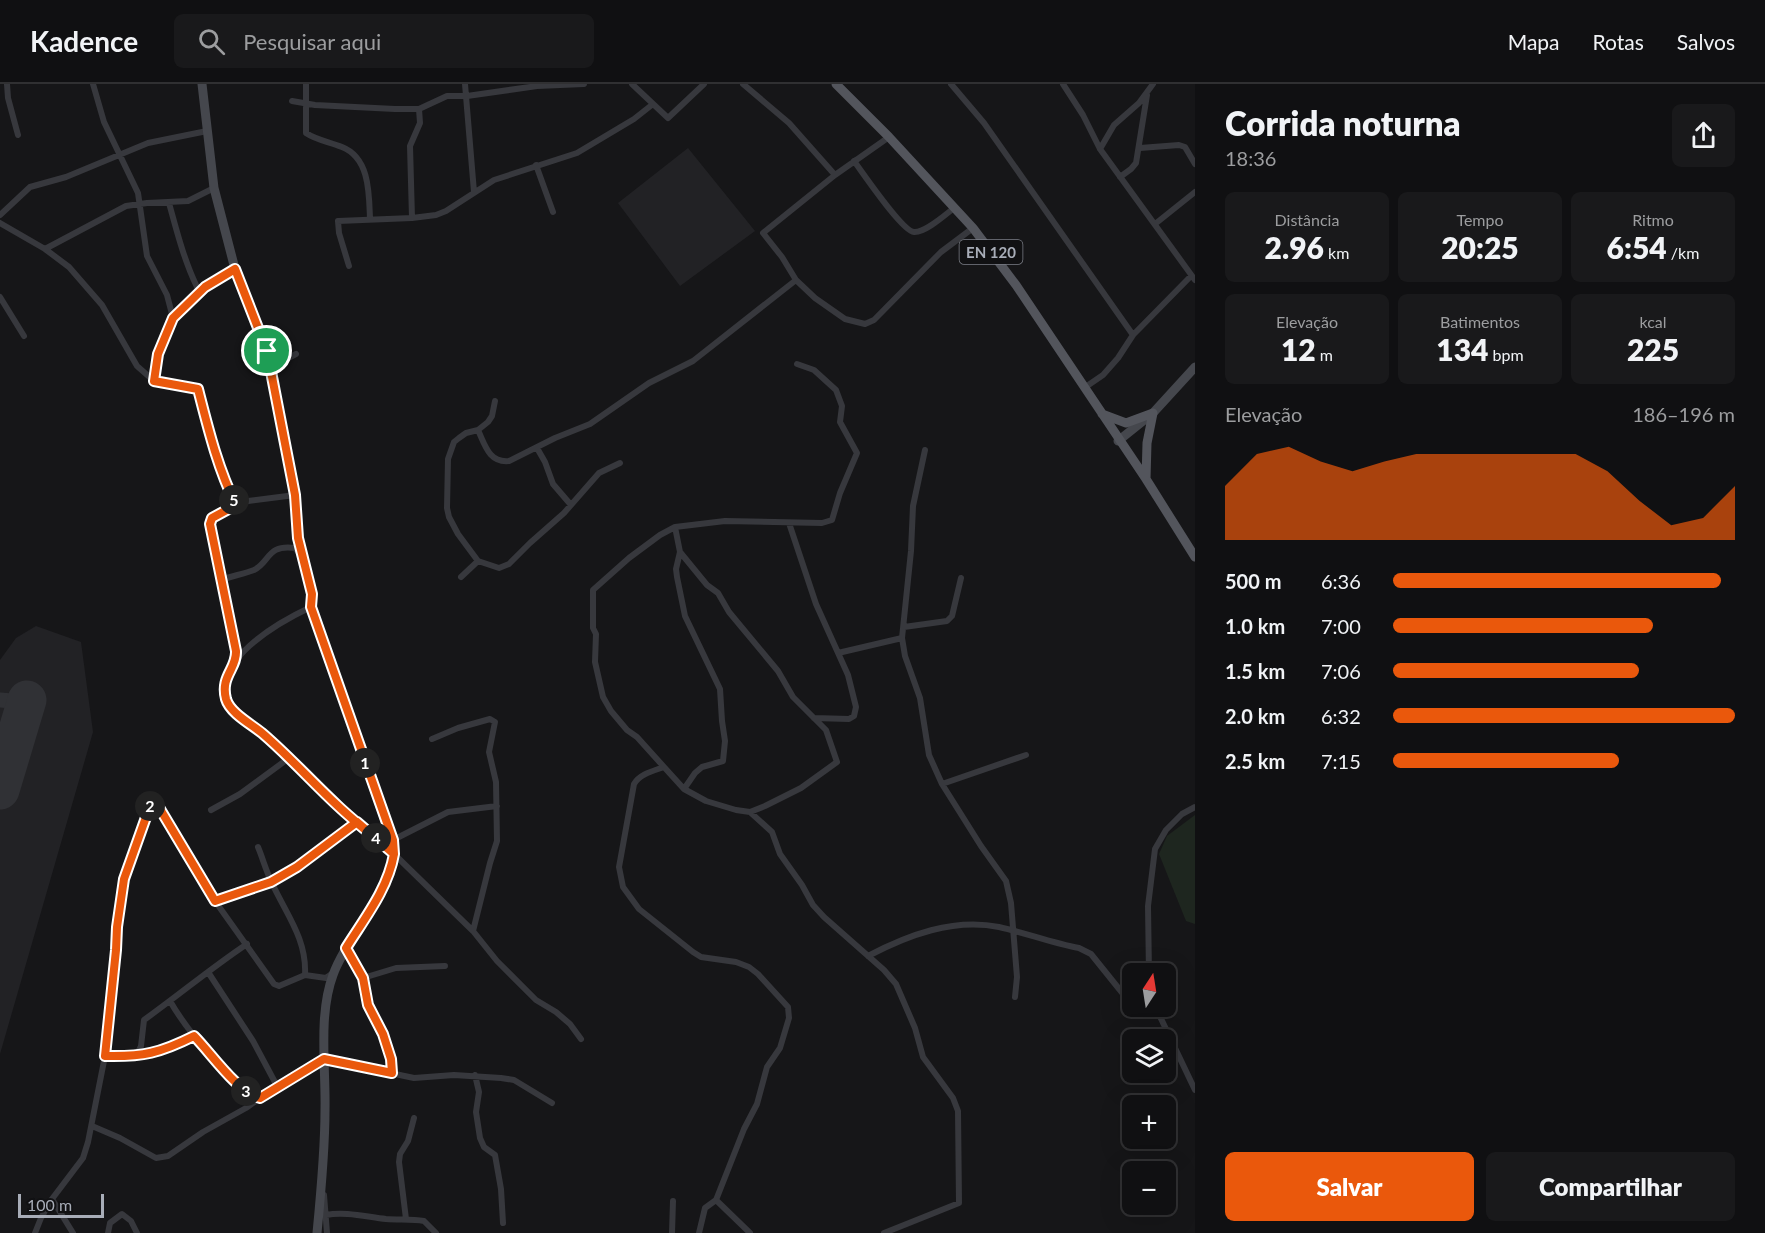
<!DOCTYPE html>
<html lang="pt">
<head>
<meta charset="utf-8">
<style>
  :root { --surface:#101012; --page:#19191b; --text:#f1f3f6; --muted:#9c9d9f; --line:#303032; --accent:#ea580c }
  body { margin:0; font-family:Lato,sans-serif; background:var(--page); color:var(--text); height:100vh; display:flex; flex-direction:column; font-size:22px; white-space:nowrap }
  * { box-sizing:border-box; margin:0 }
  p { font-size:20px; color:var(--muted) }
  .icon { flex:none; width:33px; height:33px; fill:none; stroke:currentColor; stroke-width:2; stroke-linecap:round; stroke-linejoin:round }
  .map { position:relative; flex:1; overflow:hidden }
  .sheet { display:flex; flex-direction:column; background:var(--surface); width:570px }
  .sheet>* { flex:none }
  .needle { width:39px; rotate:12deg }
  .buttons { position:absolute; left:1122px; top:879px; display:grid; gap:12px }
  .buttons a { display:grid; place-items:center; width:54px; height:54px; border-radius:9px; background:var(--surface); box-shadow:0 6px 24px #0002,0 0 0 2px var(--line); font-size:30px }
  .scale { position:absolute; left:18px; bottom:15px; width:86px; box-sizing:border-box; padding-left:6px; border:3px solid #a8adb8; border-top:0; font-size:16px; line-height:21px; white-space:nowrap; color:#a8adb8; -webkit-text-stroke:4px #111113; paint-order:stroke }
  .pin { position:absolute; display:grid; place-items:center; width:51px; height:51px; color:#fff; margin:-26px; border:3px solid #fff; border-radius:50%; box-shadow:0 2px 6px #0007 }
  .km { position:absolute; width:30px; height:30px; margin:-15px; border-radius:50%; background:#222; color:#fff; font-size:16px; line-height:30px; text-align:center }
  .round { display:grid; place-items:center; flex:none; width:63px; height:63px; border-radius:9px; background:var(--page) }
  .summary { display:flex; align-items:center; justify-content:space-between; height:102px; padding:0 30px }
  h1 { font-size:33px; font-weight:800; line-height:45px }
  .stats { display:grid; grid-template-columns:repeat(3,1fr); gap:9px; height:102px; padding:6px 30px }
  .stats div { display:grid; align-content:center; border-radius:9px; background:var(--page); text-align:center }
  .stats b { font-size:30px; font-weight:800 }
  .stats small { font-size:16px; font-weight:400 }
  .stats p { font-size:16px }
  .chart { height:168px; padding:12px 30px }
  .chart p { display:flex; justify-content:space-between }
  .chart svg { width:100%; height:108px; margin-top:6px; fill:var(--accent); opacity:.7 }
  .cta { display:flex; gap:12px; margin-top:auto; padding:12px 30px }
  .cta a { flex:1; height:69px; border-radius:9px; background:var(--accent); color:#fff; font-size:24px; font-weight:800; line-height:69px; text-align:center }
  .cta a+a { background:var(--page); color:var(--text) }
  ul { padding:0 30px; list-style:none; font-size:20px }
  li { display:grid; grid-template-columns:96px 72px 1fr; align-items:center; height:45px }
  li i { height:15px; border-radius:8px; background:var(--accent) }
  header { display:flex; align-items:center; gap:36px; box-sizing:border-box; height:84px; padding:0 30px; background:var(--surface); border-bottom:2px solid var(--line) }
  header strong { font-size:28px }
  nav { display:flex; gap:33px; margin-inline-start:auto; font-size:21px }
  .search { width:420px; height:54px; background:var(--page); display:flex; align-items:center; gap:15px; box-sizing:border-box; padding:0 21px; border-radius:9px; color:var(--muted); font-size:22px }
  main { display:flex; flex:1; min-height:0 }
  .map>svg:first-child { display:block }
  .built { fill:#222225 }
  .green { fill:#1e261f }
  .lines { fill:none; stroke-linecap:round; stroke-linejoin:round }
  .taxiway { stroke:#303135; stroke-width:15 }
  .runway { stroke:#303135; stroke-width:39 }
  .street { stroke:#37383d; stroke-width:6 }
  .secondary { stroke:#45474d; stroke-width:9 }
  .primary { stroke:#53555c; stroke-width:9 }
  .route-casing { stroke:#fff; stroke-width:12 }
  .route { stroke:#ea580c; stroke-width:8 }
  .labels { text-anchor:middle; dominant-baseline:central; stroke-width:4.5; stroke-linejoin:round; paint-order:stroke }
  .shield { fill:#111113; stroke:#7b7e86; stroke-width:1.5 }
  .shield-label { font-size:15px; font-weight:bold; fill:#a8adb8 }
</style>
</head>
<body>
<header>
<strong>Kadence</strong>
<div class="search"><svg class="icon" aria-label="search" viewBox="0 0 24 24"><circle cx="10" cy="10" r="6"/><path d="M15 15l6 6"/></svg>Pesquisar aqui</div>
<nav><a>Mapa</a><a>Rotas</a><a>Salvos</a></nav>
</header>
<main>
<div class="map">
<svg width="1195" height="1149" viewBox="0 0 1195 1149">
  <rect width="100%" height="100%" fill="#161618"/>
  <path class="built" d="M688 64 755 147 680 202 618 119Z
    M36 542 81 558 93 648 0 970V576L16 554Z"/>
  <path class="green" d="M1195 731V840L1186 837 1159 770 1167 752Z"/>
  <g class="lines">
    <path class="taxiway" d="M0 616 12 617 25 624"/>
    <path class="runway" d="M0 706 27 616"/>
    <path class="street" d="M7 0 8 14 18 51
      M93 0 104 38 138 109 147 172 167 211 173 234
      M306 0V49C316 56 330 58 342 63 370 74 369 110 370 135
      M465 0 474 108
      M632 0 668 34 704 0
      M743 0 789 39 835 91
      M951 0 984 39 1133 251
      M1063 0 1083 31 1100 65 1195 196
      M292 17 315 21 395 25H419L447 12H467L537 2 584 0
      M889 53 835 91 763 149 782 173 796 196 815 214 845 235 865 240 874 236 941 168 973 144
      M1140 64 1179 61 1185 63 1195 80
      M1100 65 1114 41 1139 19 1153 0
      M854 77C863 89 902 147 914 148 925 149 945 131 954 124
      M536 81 553 128
      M1120 93 1131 85 1136 79 1147 11
      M169 119C177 148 184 176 197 203H205
      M0 131 30 103 66 93 148 59 207 47
      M412 134 410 62 420 39 419 25
      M0 139 45 165 69 183 102 221 137 282 154 297 198 305C208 345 218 385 236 421
      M1155 140 1195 108
      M45 165 126 122 147 119 188 117 214 104
      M349 182 339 149 338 137 412 134 436 131 446 127 494 96 577 69 634 35 653 20
      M0 213 24 252
      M271 283 296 270
      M154 297 158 270 173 234 205 203 235 185
      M1084 304 1103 291 1118 274 1133 251 1191 192
      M495 317 492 332 488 338 478 346 466 349 459 354 454 358 448 375 447 424 449 433 458 450 478 477 499 484 509 480 530 459 564 429 599 389 620 379
      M478 346C485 361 489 379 509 377L555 354 590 340 649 299 693 277 796 196
      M537 364 545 378 553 400 571 421
      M925 366 913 422 911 467 902 554 905 572 920 614 929 671 942 700 981 762 1006 797 1011 819 1017 893 1015 913
      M789 439 816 520 848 591 856 623 854 632 849 635 814 634
      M675 443 680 468 676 485 677 493 685 532 720 605 722 637 725 657 723 677 702 683 695 689 684 705
      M680 468 707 501 718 509 729 528 778 587 793 613 826 646 837 678 801 704 765 722 750 728
      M461 493 478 477
      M221 496C231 492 244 490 254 486 270 478 267 460 295 464L300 470
      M311 523C279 538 207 578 229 622L278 662 339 722 394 770 473 847 497 877 536 916 556 928 570 940 581 955
      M904 543 947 537 952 532 961 494
      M838 569 902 554
      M236 574 210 440 212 434 248 417 295 411
      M432 655 458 644 490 635 495 638 489 668 496 698 497 757 490 779 473 847
      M664 683 637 653 627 646 611 627 603 613 595 578 596 550 593 544V506L629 474 660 451 675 443 725 437 822 439 832 436 840 409 857 369 840 338 842 322 836 306 814 286 797 280
      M942 700 1026 671
      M211 726 240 710 289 674
      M393 756 448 728 497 722
      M258 763C263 775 266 787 272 799 286 830 307 855 305 891
      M215 817 271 798 297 783 357 738
      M346 864 363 894 368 921 383 950 391 975 392 989
      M868 872C908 851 953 834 999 843 1026 849 1052 859 1079 864L1091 870 1132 921
      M208 888 253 957 277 1002
      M1149 890 1148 822 1155 765 1166 746 1182 730 1195 723
      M363 894 396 884 445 882
      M170 917C183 940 235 1008 260 1014
      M1134 922 1157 929
      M1155 922 1195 1006
      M105 972C143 973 159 969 194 952
      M136 973 141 962 144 936C179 911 211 884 247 860
      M475 991 479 1008 476 1028 480 1054 484 1063 495 1071 501 1105 503 1139
      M92 1042 120 1054 156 1074 168 1072 203 1048 246 1024 277 1002 324 975 414 994 454 991 501 994 514 996 552 1019
      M324 1111 327 1149
      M52 1115 73 1149
      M326 1131C345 1127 367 1133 386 1135 399 1136 412 1135 424 1137L436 1149
      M406 1135 399 1078 400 1070 408 1057 414 1034
      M35 1149 41 1134 52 1115 83 1074 88 1058 105 972 116 866 117 843 124 795 150 722 160 725 215 817 274 900 279 902 305 891 326 894 333 889
      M108 1149 110 1139 122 1130 131 1137 137 1149
      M672 1149 673 1117
      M699 1149 705 1124 716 1116
      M750 1149 716 1116 744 1045 757 1020 767 983 780 964 789 934 788 923 758 890 749 883 736 878 701 873 693 868 639 825 623 803 619 783 634 700C640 690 653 687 664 683L684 705 706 717 736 726 750 728 772 748 780 770 802 801 813 821 824 833 884 886 896 900 915 944 923 973 953 1014 958 1027 959 1119 884 1149"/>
    <path class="secondary" d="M202 0 214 104 235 185 267 267 271 283 295 411 298 454 312 510 311 523 393 760C396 806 348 849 333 891 318 931 326 984 325 1026 325 1067 321 1108 317 1149
      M1118 357 1153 329 1195 283"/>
    <path class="primary" d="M836 0 889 53 973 144 1016 201 1146 395 1195 473
      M1102 330 1126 339 1153 329
      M1146 395 1147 359 1153 329"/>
  </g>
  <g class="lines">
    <g class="route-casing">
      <path id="route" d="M267 267 295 411 298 454 312 510 311 523 393 756 394 770 357 738 297 783 271 798 215 817 160 725 150 722 124 795 117 843 116 866 105 972C143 973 160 969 194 952 211 969 237 1008 260 1014L324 975 392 989 391 975 383 950 368 921 363 894 346 864C364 835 388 805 394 770 376 754 356 739 338 722 312 698 289 672 262 649 251 640 230 629 226 615 220 592 237 585 236 567L210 440 212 434 236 421C218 385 208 344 198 305L154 297 158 270 173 234 205 203 235 185 267 267"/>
    </g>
    <use href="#route" class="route"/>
  </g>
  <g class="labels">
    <rect class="shield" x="959.5" y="156" width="63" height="24" rx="4.5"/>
    <g class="shield-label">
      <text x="991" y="168">EN 120</text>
    </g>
  </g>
</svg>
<div class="buttons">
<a><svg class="needle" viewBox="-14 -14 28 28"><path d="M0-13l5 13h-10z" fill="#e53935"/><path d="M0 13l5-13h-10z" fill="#9c9d9f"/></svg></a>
<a><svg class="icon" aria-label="layers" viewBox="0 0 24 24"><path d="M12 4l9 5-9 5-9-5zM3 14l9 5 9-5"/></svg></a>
<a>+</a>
<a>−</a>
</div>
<div class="scale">100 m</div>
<div class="pin" style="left:267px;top:267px;background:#1e9e55"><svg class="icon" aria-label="arrive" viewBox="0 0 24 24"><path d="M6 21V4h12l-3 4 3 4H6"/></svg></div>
<b class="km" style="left:365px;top:679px">1</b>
<b class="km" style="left:150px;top:722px">2</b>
<b class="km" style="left:246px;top:1007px">3</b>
<b class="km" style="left:376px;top:754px">4</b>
<b class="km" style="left:234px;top:416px">5</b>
</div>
<section class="sheet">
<div class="summary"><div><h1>Corrida noturna</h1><p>18:36</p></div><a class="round"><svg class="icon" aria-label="share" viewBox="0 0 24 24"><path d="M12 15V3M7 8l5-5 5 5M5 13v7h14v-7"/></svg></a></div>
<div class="stats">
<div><p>Distância</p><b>2.96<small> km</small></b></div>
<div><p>Tempo</p><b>20:25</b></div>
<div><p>Ritmo</p><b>6:54<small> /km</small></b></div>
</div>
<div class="stats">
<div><p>Elevação</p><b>12<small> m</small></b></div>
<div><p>Batimentos</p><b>134<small> bpm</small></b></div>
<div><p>kcal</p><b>225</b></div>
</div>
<div class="chart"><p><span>Elevação</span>186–196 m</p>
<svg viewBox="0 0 160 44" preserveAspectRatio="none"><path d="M0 44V22L10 9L20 6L30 12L40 16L50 12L60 9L70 9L80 9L90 9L100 9L110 9L120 16L130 28L140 38L150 35L160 22V44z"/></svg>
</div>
<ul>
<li><b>500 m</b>6:36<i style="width:96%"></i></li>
<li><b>1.0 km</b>7:00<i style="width:76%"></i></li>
<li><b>1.5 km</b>7:06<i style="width:72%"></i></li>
<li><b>2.0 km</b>6:32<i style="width:100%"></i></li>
<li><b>2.5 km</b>7:15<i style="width:66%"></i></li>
</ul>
<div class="cta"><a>Salvar</a><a>Compartilhar</a></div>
</section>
</main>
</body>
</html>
